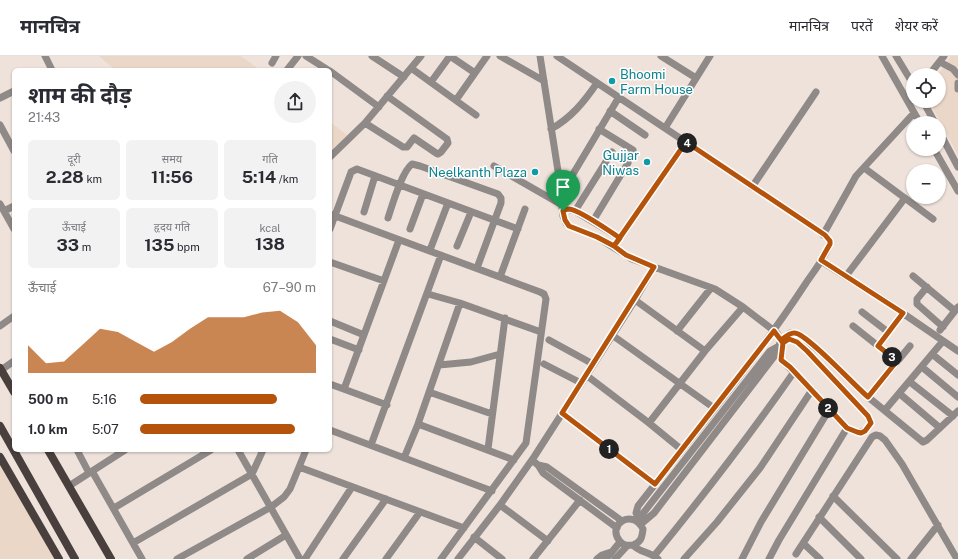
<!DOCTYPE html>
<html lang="hi">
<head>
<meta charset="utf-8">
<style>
  :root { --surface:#fff; --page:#f2f2f3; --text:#2b2b33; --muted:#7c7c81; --line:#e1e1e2; --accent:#b45309 }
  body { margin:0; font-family:"Public Sans","Noto Sans Devanagari",sans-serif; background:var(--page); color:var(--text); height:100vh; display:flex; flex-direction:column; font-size:15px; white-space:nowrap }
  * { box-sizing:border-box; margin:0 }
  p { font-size:13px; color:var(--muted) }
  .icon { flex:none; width:22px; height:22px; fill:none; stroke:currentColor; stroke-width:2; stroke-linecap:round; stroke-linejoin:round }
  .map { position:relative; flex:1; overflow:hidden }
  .panel { position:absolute; left:12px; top:12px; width:320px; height:384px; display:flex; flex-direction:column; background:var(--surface); border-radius:6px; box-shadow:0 1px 3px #0004 }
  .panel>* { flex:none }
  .controls { position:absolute; left:906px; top:12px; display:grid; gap:8px }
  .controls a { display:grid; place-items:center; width:40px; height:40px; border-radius:50%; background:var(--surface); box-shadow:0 1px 3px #0004; font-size:20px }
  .pin { position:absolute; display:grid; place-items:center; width:34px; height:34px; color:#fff; margin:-41px -17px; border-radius:50% 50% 50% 0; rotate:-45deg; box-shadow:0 0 4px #0007 }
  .pin .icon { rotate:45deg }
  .km { position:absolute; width:20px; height:20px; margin:-10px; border-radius:50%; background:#222; color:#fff; font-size:11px; line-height:20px; text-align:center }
  .round { display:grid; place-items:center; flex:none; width:42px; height:42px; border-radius:21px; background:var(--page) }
  .overview { display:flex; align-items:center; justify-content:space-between; height:68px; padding:0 16px }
  h1 { font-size:22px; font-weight:700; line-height:30px }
  .stats { display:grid; grid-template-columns:repeat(3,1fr); gap:6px; height:68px; padding:4px 16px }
  .stats div { display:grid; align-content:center; border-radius:6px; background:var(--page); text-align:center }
  .stats b { font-size:17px; font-weight:700 }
  .stats small { font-size:11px; font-weight:400 }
  .stats p { font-size:11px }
  .chart { height:112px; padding:8px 16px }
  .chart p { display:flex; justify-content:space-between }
  .chart svg { width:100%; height:72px; margin-top:4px; fill:var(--accent); opacity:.7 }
  ul { padding:0 16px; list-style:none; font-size:13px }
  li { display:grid; grid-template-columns:64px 48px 1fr; align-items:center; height:30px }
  li i { height:10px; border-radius:5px; background:var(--accent) }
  header { display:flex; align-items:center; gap:24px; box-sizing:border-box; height:56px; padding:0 20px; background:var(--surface); border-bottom:1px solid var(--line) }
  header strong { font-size:19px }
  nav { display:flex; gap:22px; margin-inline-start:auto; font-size:14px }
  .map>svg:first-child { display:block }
  .industrial { fill:#ebd7c8 }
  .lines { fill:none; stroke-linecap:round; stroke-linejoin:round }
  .minor { stroke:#8f8987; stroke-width:7 }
  .major { stroke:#493f3d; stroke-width:8 }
  .route-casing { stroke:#fff; stroke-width:8 }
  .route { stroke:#b45309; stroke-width:5 }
  .culture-dot { fill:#0f9aa8; stroke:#fff; stroke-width:1.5 }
  .labels { text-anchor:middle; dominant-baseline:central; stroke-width:3; stroke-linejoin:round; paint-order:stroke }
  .culture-label { font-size:13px; fill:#0d838f; stroke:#fff; text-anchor:end }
</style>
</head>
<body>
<header>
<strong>मानचित्र</strong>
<nav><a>मानचित्र</a><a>परतें</a><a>शेयर करें</a></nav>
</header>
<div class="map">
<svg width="958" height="503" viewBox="0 0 958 503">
  <rect width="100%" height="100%" fill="#eee2db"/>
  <path class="industrial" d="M99 0H241L260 14H115Z
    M951 0H958V99L929 45H939V19H938Z
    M330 66 347 79 330 98Z
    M0 405 57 503H0Z"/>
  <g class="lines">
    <path class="minor" d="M45 0 52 14
      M306 0 328 14
      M372 0 404 21
      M450 0 475 17
      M500 0 544 25
      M540 0 558 115 563 160 566 167 569 170 597 181 632 203 715 233 743 251 777 277 783 287 781 304 799 321 847 372C857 377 865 379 871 367L868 360 807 295 797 286 789 283 783 287
      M557 0 825 179 830 185C830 195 812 218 806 227 755 305 695 377 638 450L636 457 639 462
      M661 0 696 22
      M882 0 920 67
      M896 0 913 28
      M940 6 953 13 958 19
      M272 7 276 0
      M411 12 476 59
      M287 14 298 0
      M330 15 379 51
      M929 19 944 0
      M431 26 450 0
      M958 27V33
      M0 42 14 35
      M456 44 487 0
      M923 45 935 67
      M610 55 645 79
      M365 67 403 91H407L414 82 436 97 438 98 441 96 448 87 447 83 387 40
      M0 69 14 95
      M665 72 710 0
      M551 73C571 62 584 46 597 27
      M599 73 633 94
      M939 75 958 111
      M934 93 958 135
      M330 101 365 67 421 0
      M494 110 562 149
      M867 114 933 163
      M560 130 573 118 619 41
      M752 131 816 36
      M0 148 14 173
      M4 155 14 150
      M563 155 567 153 575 155 620 182
      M575 155 612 96
      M364 156 375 120
      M330 158 540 236 544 238 546 243 526 387 441 503
      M388 162C392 150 402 115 412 108L420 110 498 138 501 142V147L477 212
      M593 165 628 107
      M330 173 350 119 351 116 357 113 518 173
      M410 173 423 138
      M823 179 856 120 914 57
      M457 190 471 156
      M614 190 686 86
      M430 194 448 147
      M821 205 885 245 958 295
      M330 206 384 225
      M846 220 905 142
      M913 220 955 255
      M500 221 525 153
      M927 231 917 243V248L943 271
      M428 238 460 247
      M635 244 705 295
      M862 256 888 276
      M330 265 364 279
      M0 270 14 260
      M853 270 897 305
      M940 274 958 251
      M677 275 711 232
      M612 279 714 352
      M330 283 359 294
      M549 284 593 308
      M878 290 903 257
      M932 298 958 319
      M544 308 581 327
      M439 309 471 306 500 298
      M922 311 958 341
      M1 314 14 305
      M586 319 649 367 682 394
      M910 326 953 360
      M330 328 387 349
      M344 333 399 184
      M429 336 492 358
      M900 338 940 372
      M868 341 910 290
      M885 354 943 285
      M562 357 655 428
      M649 367 705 295 743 251
      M418 368 514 404
      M330 374 492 435
      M371 389 441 199
      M488 393 505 262
      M77 394 89 417
      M238 394 300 503
      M404 402 418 368 460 247 541 276
      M532 404 538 409 543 417 617 472
      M538 409 547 411 622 465
      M299 411 464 472
      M92 415 142 503
      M69 430 125 394
      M833 440 897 503
      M500 449 548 485
      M114 452 211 394
      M819 461 861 503
      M637 465 770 295 779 290
      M641 468 654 457 776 298 781 284 790 277H794L799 279 823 298 862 336 923 386 927 384 958 355
      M474 481 502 503
      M133 487 252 418 263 394
      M803 487 820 503
      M633 489C641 486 642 482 643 473 633 452 607 468 619 484 622 489 627 490 633 489 640 497 649 495 658 503
      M796 498 872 381 876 379 880 380 885 384 902 408 957 503
      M654 500C703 440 750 379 794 316
      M177 503 271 451 284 441 290 433 306 394
      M247 503 286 479
      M305 503 352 431
      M343 503 386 443
      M386 503 420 456
      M458 503 500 449 534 401 635 244 654 211
      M533 503 580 444
      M597 503 602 499 611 496
      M606 503 620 486
      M615 503 627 490
      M684 503 717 466 760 412 812 334
      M742 503 761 466 829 354
      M769 503 779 484 847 372
      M911 503 938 469"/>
    <path class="major" d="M0 312 14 336
      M0 370 75 503
      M48 394 111 503
      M0 401 59 503"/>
  </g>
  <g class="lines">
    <g class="route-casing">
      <path id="route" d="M563 155C566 154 566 153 569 153 580 154 609 175 620 182L614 190 626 199 654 211 562 357 655 428 774 275 783 287 781 304 790 311 847 372 857 376 861 377 865 375 871 367 868 360 807 295 797 286 789 283 783 287 781 284C785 281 790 276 795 277 807 278 855 330 868 341L897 305 878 290 903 257 821 204 830 188V185L825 179 686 86 614 190 597 181 569 170 565 164 563 155"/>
    </g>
    <use href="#route" class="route"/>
  </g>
  <g class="culture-dot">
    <circle cx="612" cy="25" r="4"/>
    <circle cx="647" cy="106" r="4"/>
    <circle cx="535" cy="116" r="4"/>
  </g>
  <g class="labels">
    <g class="culture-label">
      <text x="620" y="18" text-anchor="start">Bhoomi<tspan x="620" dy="15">Farm House</tspan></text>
      <text x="639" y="99">Gujjar<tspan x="639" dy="15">Niwas</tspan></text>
      <text x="527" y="116">Neelkanth Plaza</text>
    </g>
  </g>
</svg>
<div class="controls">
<a><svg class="icon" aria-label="locate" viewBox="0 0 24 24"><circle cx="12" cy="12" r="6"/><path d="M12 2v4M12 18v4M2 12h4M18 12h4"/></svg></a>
<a>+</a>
<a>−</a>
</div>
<div class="pin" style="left:563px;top:155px;background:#1e9e55"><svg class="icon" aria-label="arrive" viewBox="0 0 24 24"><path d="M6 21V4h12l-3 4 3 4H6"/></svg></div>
<b class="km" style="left:609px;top:393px">1</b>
<b class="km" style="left:828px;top:352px">2</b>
<b class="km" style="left:892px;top:301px">3</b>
<b class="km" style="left:687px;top:87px">4</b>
<section class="panel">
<div class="overview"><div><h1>शाम की दौड़</h1><p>21:43</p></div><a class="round"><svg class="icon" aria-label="share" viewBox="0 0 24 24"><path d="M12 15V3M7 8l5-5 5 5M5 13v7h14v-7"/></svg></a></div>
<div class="stats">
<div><p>दूरी</p><b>2.28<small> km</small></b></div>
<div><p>समय</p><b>11:56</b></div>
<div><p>गति</p><b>5:14<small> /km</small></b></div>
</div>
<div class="stats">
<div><p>ऊँचाई</p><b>33<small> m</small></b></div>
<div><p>हृदय गति</p><b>135<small> bpm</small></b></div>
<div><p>kcal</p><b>138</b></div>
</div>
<div class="chart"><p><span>ऊँचाई</span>67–90 m</p>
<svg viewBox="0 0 160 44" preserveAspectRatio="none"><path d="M0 44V27L10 38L20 37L30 27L40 17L50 19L60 25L70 31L80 25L90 17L100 10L110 10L120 10L130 7L140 6L150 13L160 27V44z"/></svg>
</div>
<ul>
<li><b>500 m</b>5:16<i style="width:78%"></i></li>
<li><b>1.0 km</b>5:07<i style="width:88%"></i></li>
</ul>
</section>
</div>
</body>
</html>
